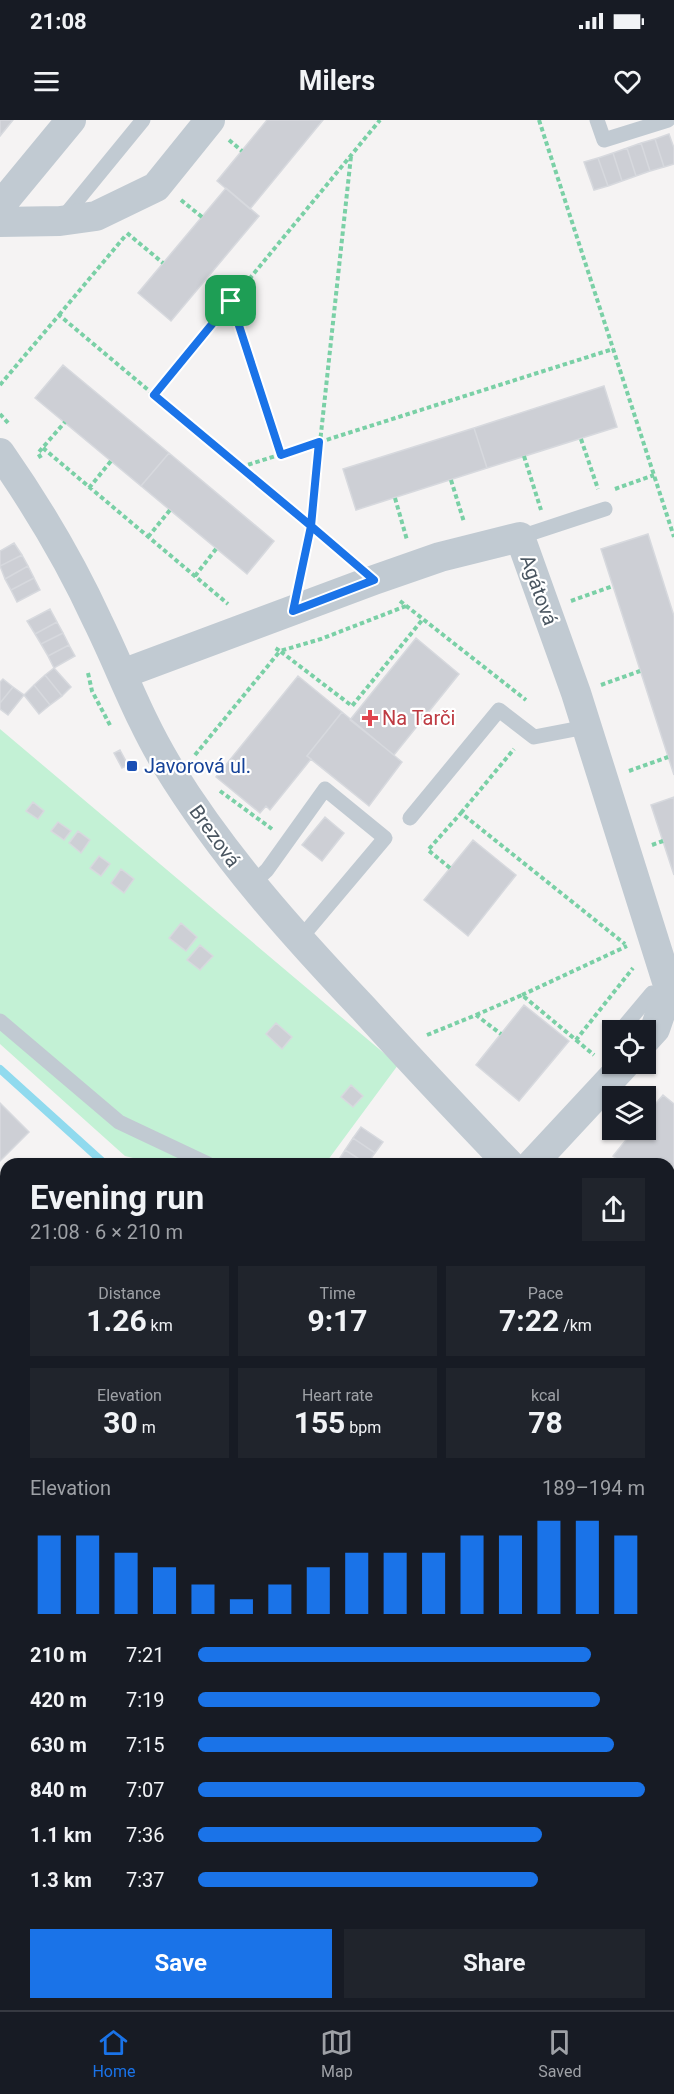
<!DOCTYPE html>
<html lang="en">
<head>
<meta charset="utf-8">
<style>
  :root { --surface:#171b24; --page:#20242c; --text:#f1f3f6; --muted:#9ea1a6; --line:#363941; --accent:#1a73e8 }
  body { margin:0; font-family:Roboto,sans-serif; background:var(--page); color:var(--text); height:100vh; display:flex; flex-direction:column; font-size:22px; white-space:nowrap }
  * { box-sizing:border-box; margin:0 }
  p { font-size:20px; color:var(--muted) }
  .icon { flex:none; width:33px; height:33px; fill:none; stroke:currentColor; stroke-width:2; stroke-linecap:round; stroke-linejoin:round }
  .map { position:relative; flex:1; overflow:hidden }
  .sheet { position:absolute; left:0px; top:1038px; width:675px; height:852px; display:flex; flex-direction:column; background:var(--surface); border-radius:18px 18px 0 0; box-shadow:0 2px 4px #0004 }
  .sheet>* { flex:none }
  .controls { position:absolute; left:602px; top:900px; display:grid; gap:12px }
  .controls a { display:grid; place-items:center; width:54px; height:54px; border-radius:0px; background:var(--surface); box-shadow:0 2px 4px #0004; font-size:30px }
  .pin { position:absolute; display:grid; place-items:center; width:51px; height:51px; color:#fff; margin:-26px; border-radius:12px; box-shadow:0 3px 9px #0006 }
  .round { display:grid; place-items:center; flex:none; width:63px; height:63px; border-radius:0px; background:var(--page) }
  .summary { display:flex; align-items:center; justify-content:space-between; height:102px; padding:0 30px }
  h1 { font-size:33px; font-weight:700; line-height:45px }
  .metrics { display:grid; grid-template-columns:repeat(3,1fr); gap:9px; height:102px; padding:6px 30px }
  .metrics div { display:grid; align-content:center; border-radius:0px; background:var(--page); text-align:center }
  .metrics b { font-size:30px; font-weight:700 }
  .metrics small { font-size:16px; font-weight:400 }
  .metrics p { font-size:16px }
  .chart { height:168px; padding:12px 30px }
  .chart p { display:flex; justify-content:space-between }
  .chart svg { width:100%; height:108px; margin-top:6px; stroke:var(--accent); stroke-width:6 }
  .cta { display:flex; gap:12px; margin-top:auto; padding:12px 30px }
  .cta a { flex:1; height:69px; border-radius:0px; background:var(--accent); color:#fff; font-size:24px; font-weight:700; line-height:69px; text-align:center }
  .cta a+a { background:var(--page); color:var(--text) }
  ul { padding:0 30px; list-style:none; font-size:20px }
  li { display:grid; grid-template-columns:96px 72px 1fr; align-items:center; height:45px }
  li i { height:15px; border-radius:8px; background:var(--accent) }
  .status { display:flex; justify-content:space-between; align-items:center; height:42px; padding:0 30px; background:var(--surface); direction:ltr }
  .status svg { height:16px; fill:currentColor }
  header { display:flex; justify-content:space-between; align-items:center; height:78px; padding:0 30px; background:var(--surface); font-size:27px; font-weight:700 }
  .tab-bar { display:flex; justify-content:space-around; align-items:center; height:84px; border-top:2px solid var(--line); background:var(--surface); font-size:16px; color:var(--muted) }
  .tab-bar a { display:grid; justify-items:center; gap:3px }
  .tab-bar .active { color:var(--accent) }
  .map>svg:first-child { display:block }
  .green { fill:#c3f1d5 }
  .water { fill:#90daee }
  .lines { fill:none; stroke-linecap:round; stroke-linejoin:round }
  .stream { stroke:#90daee; stroke-width:8 }
  .building { fill:#cdcfd5; stroke:#d7d9de; stroke-width:1.5 }
  .path { stroke:#7ad0a6; stroke-width:4; stroke-dasharray:4.5 3; stroke-linecap:butt }
  .lane { stroke:#c1cad2; stroke-width:15 }
  .street { stroke:#c1cad2; stroke-width:30 }
  .route-casing { stroke:#fff; stroke-width:12 }
  .route { stroke:#1a73e8; stroke-width:8 }
  .health-dot { fill:#e0444e; stroke:#fff; stroke-width:2 }
  .transit-dot { fill:#1a4fb4; stroke:#fff; stroke-width:2 }
  .labels { text-anchor:middle; dominant-baseline:central; stroke-width:4.5; stroke-linejoin:round; paint-order:stroke }
  .street-label { font-size:20px; fill:#4a5661; stroke:#fff }
  .health-label { font-size:20px; fill:#be3a42; stroke:#fff; text-anchor:start }
  .transit-label { font-size:20px; fill:#164399; stroke:#fff; text-anchor:start }
</style>
</head>
<body>
<div class="status"><b>21:08</b><svg viewBox="0 0 49 12"><path d="M0 12V9h3v3zM5 12V6h3v6zM10 12V3h3v9zM15 12V0h3v12zM26 1h20v11H26zM47 4h2v5h-2z"/></svg></div>
<header><svg class="icon" aria-label="menu" viewBox="0 0 24 24"><path d="M4 6h16M4 12h16M4 18h16"/></svg>Milers<svg class="icon" aria-label="heart" viewBox="0 0 24 24"><path d="M12 20l-8-8c-3-5 5-10 8-4 3-6 11-1 8 4z"/></svg></header>
<div class="map">
<svg width="674" height="1890" viewBox="0 0 674 1890">
  <rect width="100%" height="100%" fill="#f5f3f3"/>
  <path class="green" d="M0 609 398 945 325 1044H157L125 1036 0 924Z
    M669 1193 674 1194V1777L669 1770Z
    M669 1810 674 1817V1874L669 1867Z
    M263 1884H312L316 1890H267Z
    M358 1884H668L672 1890H362Z"/>
  <path class="water" d="M674 1419V1581L669 1576V1425Z"/>
  <g class="lines">
    <path class="stream" d="M0 949 105 1044
      M669 1707 674 1713"/>
  </g>
  <path class="building" d="M0 0H13L0 16Z
    M267 0H323L250 89 217 61Z
    M669 14 674 28V44L664 47 655 19Z
    M655 19 664 47 650 51 641 23Z
    M641 23 650 51 636 56 627 28Z
    M627 28 636 56 622 61 613 33Z
    M613 33 622 61 608 66 598 38Z
    M598 38 608 66 594 70 584 42Z
    M226 68 259 96 171 201 138 173Z
    M63 245 169 333 141 366 35 278Z
    M604 266 617 307 487 348 474 308Z
    M474 308 487 348 356 390 343 349Z
    M169 333 274 421 247 454 141 366Z
    M648 414 674 496V655L601 429Z
    M14 423 22 435 0 446V431Z
    M22 435 28 446 5 459 0 446Z
    M28 446 34 458 11 470 5 459Z
    M34 458 40 470 17 482 11 470Z
    M50 489 57 502 35 514 27 501Z
    M57 502 63 513 41 524 35 514Z
    M63 513 69 525 48 536 41 524Z
    M416 518 459 554 394 635 350 600Z
    M69 525 75 536 54 548 48 536Z
    M54 548 71 567 62 576 45 555Z
    M45 555 62 576 50 585 34 565Z
    M298 556 342 592 307 636 311 639 270 690 266 686 260 693 216 657Z
    M3 559 13 567 0 583V562Z
    M34 565 50 585 39 594 24 575Z
    M13 567 24 575 8 595 0 589V583Z
    M342 592 402 642 369 686 307 636Z
    M120 630 128 645 122 648 114 633Z
    M674 677V755L651 685Z
    M33 682 44 691 38 699 26 691Z
    M325 697 344 713 322 741 302 725Z
    M58 702 71 711 64 720 51 711Z
    M78 711 90 720 81 733 69 723Z
    M473 720 516 755 468 816 424 780Z
    M99 736 110 744 101 756 90 748Z
    M121 749 134 759 124 773 111 763Z
    M181 803 197 817 186 831 169 818Z
    M200 825 213 836 200 850 187 840Z
    M524 885 569 921 519 981 476 945Z
    M276 903 292 917 282 929 266 914Z
    M351 965 363 976 353 987 341 977Z
    M663 975 674 984V1051L669 1057V1044H624L613 1036 634 1010H645V996Z
    M0 983 29 1012 0 1041Z
    M361 1007 383 1022 375 1033 353 1018Z
    M353 1018 375 1033 367 1044 345 1030Z
    M345 1030 366 1044H342L338 1041Z
    M5 1474 6 1476V1612L0 1604V1478Z
    M65 1884H82L86 1890H57Z"/>
  <g class="lines">
    <path class="path" d="M539 0 674 417
      M229 20 242 31
      M181 80 202 97
      M127 113 163 143
      M231 181 281 335
      M59 195 126 115
      M0 265 59 195 348 438
      M154 275 380 0
      M0 294 10 305
      M581 319 598 369
      M43 328 228 484
      M524 336 541 390
      M41 338 38 333 65 302
      M241 347 613 229
      M451 360 464 402
      M89 368 111 341
      M615 369 654 355
      M395 378 407 420
      M148 417 170 390
      M195 456 216 429
      M300 458 311 406 351 36
      M400 481 526 580
      M571 481 613 466
      M406 486 321 519 280 531 352 586 423 499
      M88 553 92 571 111 607
      M601 565 640 551
      M195 635 280 531 275 528
      M629 651 668 637
      M220 671 272 709
      M461 693 514 629
      M652 725 663 721
      M450 748 428 730 461 693 625 824
      M522 875 627 826
      M476 895 522 875 576 920 633 848
      M427 915 476 895 501 914
      M576 920 594 935
      M669 1239 674 1246
      M669 1600 674 1605
      M4 1890 12 1884"/>
    <path class="lane" d="M597 0 604 20 668 0
      M62 99 143 0
      M520 417 605 389
      M410 698 499 590 534 617 586 607
      M251 765 267 750 325 669 385 718 299 820
      M0 901 119 1002 208 1044
      M621 910 652 873 664 883
      M0 1137 6 1145
      M0 1226 6 1234
      M0 1759 6 1767
      M0 1852 6 1848
      M118 1884 122 1890"/>
    <path class="street" d="M0 86 71 0
      M0 102 60 101 96 96 156 67 210 0
      M0 333C37 386 71 443 98 502 121 549 139 599 167 645 222 735 291 812 363 888 411 941 460 993 509 1044
      M122 554 374 460 440 437 520 417 576 573 669 868 655 909 645 920
      M532 1044 625 944
      M669 1170 674 1172"/>
  </g>
  <g class="lines">
    <g class="route-casing">
      <path id="route" d="M231 181 154 275 311 406 293 491 374 460 311 406 319 322 281 335 231 181"/>
    </g>
    <use href="#route" class="route"/>
  </g>
  <path class="health-dot" d="M367 589h6v6h6v6h-6v6h-6v-6h-6v-6h6z"/>
  <rect class="transit-dot" x="126" y="640" width="12" height="12" rx="3"/>
  <g class="labels">
    <g class="street-label">
      <text transform="translate(539 470) rotate(70)">Agátová</text>
      <text transform="translate(215 716) rotate(54)">Brezová</text>
    </g>
    <g class="health-label">
      <text x="382" y="598">Na Tarči</text>
    </g>
    <g class="transit-label">
      <text x="144" y="646">Javorová ul.</text>
    </g>
  </g>
</svg>
<div class="controls">
<a><svg class="icon" aria-label="locate" viewBox="0 0 24 24"><circle cx="12" cy="12" r="6"/><path d="M12 2v4M12 18v4M2 12h4M18 12h4"/></svg></a>
<a><svg class="icon" aria-label="layers" viewBox="0 0 24 24"><path d="M12 4l9 5-9 5-9-5zM3 14l9 5 9-5"/></svg></a>
</div>
<div class="pin" style="left:231px;top:181px;background:#1e9e55"><svg class="icon" aria-label="arrive" viewBox="0 0 24 24"><path d="M6 21V4h12l-3 4 3 4H6"/></svg></div>
<section class="sheet">
<div class="summary"><div><h1>Evening run</h1><p>21:08 · 6 × 210 m</p></div><a class="round"><svg class="icon" aria-label="share" viewBox="0 0 24 24"><path d="M12 15V3M7 8l5-5 5 5M5 13v7h14v-7"/></svg></a></div>
<div class="metrics">
<div><p>Distance</p><b>1.26<small> km</small></b></div>
<div><p>Time</p><b>9:17</b></div>
<div><p>Pace</p><b>7:22<small> /km</small></b></div>
</div>
<div class="metrics">
<div><p>Elevation</p><b>30<small> m</small></b></div>
<div><p>Heart rate</p><b>155<small> bpm</small></b></div>
<div><p>kcal</p><b>78</b></div>
</div>
<div class="chart"><p><span>Elevation</span>189–194 m</p>
<svg viewBox="0 0 160 44" preserveAspectRatio="none"><path d="M5 44V12M15 44V12M25 44V19M35 44V25M45 44V32M55 44V38M65 44V32M75 44V25M85 44V19M95 44V19M105 44V19M115 44V12M125 44V12M135 44V6M145 44V6M155 44V12"/></svg>
</div>
<ul>
<li><b>210 m</b>7:21<i style="width:88%"></i></li>
<li><b>420 m</b>7:19<i style="width:90%"></i></li>
<li><b>630 m</b>7:15<i style="width:93%"></i></li>
<li><b>840 m</b>7:07<i style="width:100%"></i></li>
<li><b>1.1 km</b>7:36<i style="width:77%"></i></li>
<li><b>1.3 km</b>7:37<i style="width:76%"></i></li>
</ul>
<div class="cta"><a>Save</a><a>Share</a></div>
</section>
</div>
<nav class="tab-bar">
<a class="active"><svg class="icon" aria-label="home" viewBox="0 0 24 24"><path d="M3 11l9-7 9 7M6 9v11h12V9"/></svg>Home</a>
<a><svg class="icon" aria-label="map" viewBox="0 0 24 24"><path d="M3 6l6-2 6 2 6-2v14l-6 2-6-2-6 2zM9 4v14M15 6v14"/></svg>Map</a>
<a><svg class="icon" aria-label="saved" viewBox="0 0 24 24"><path d="M7 4h10v16l-5-4-5 4z"/></svg>Saved</a>
</nav>
</body>
</html>
